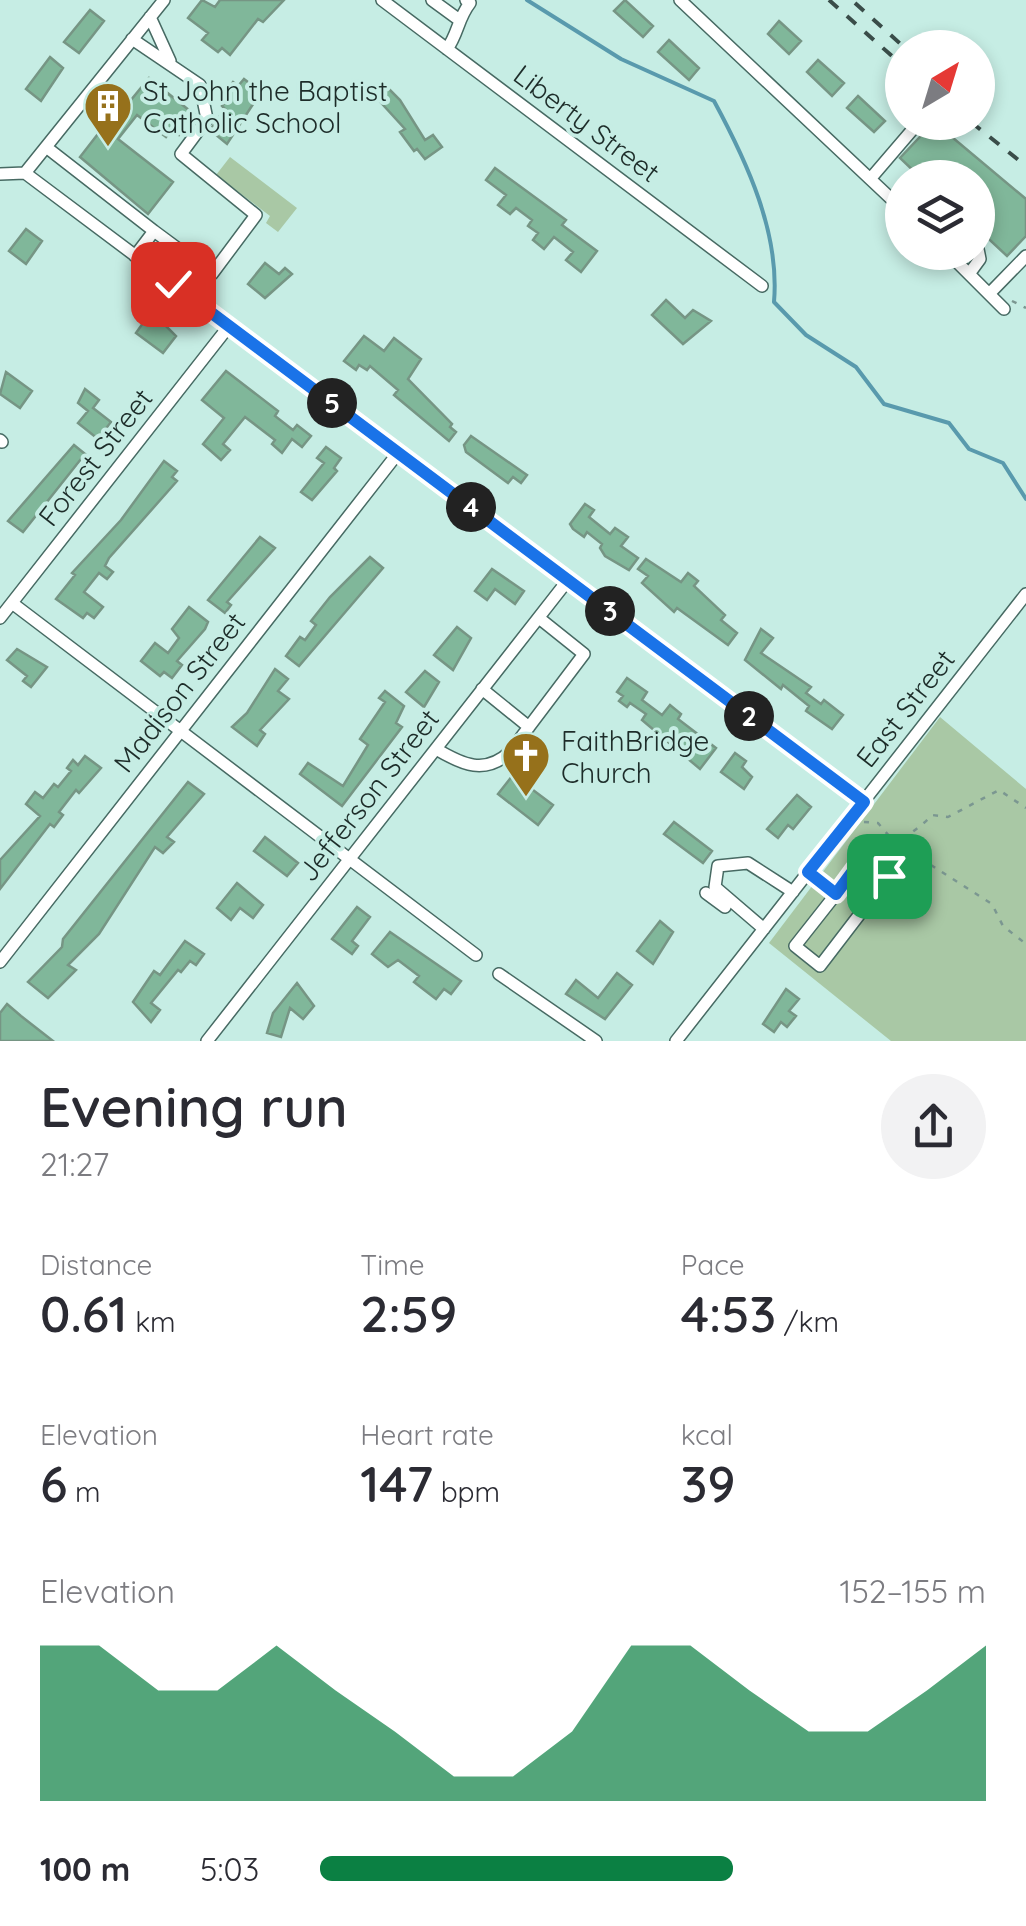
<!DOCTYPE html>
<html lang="en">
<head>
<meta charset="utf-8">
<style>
  :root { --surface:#fff; --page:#f2f2f3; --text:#2b2b33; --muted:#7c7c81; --accent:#0b8043 }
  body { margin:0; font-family:Quicksand,sans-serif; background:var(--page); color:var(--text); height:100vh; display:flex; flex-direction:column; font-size:38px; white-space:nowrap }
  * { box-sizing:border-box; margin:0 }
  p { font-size:32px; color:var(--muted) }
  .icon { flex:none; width:55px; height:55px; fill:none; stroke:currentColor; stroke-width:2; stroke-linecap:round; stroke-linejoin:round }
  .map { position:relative; height:1041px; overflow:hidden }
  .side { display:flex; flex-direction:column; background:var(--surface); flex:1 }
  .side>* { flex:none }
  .needle { width:65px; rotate:38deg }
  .tools { position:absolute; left:885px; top:30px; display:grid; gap:20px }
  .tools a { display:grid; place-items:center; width:110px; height:110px; border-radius:50%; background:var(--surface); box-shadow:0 5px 15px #0003; font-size:50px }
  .pin { position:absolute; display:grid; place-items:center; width:85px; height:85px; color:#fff; margin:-42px; border-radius:20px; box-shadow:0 5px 15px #0006 }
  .km { position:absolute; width:50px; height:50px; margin:-25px; border-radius:50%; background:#222; color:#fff; font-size:28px; line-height:50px; text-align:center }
  .round { display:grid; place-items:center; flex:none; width:105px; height:105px; border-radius:52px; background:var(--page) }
  .head { display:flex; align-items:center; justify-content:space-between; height:170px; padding:0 40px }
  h1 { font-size:55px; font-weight:600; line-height:75px }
  .stats { display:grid; grid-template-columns:repeat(3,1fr); gap:15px; height:170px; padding:10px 40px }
  .stats div { display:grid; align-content:center }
  .stats b { font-size:50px; font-weight:600 }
  .stats small { font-size:28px; font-weight:400 }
  .stats p { font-size:28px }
  .chart { height:280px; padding:20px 40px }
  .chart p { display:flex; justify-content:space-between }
  .chart svg { width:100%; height:180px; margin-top:10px; fill:var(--accent); opacity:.7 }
  ul { padding:0 40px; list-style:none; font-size:32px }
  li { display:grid; grid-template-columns:160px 120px 1fr; align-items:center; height:75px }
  li i { height:25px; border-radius:12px; background:var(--accent) }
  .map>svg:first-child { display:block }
  .green { fill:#a9c8a5 }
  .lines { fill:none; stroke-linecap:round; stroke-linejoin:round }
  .stream { stroke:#599aad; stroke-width:4 }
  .building { fill:#80b79a; stroke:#769584; stroke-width:2.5 }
  .minor-casing { stroke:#476a63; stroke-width:14 }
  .path { stroke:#7b9791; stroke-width:2.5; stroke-dasharray:5 8; stroke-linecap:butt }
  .minor { stroke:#fff; stroke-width:11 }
  .rail { stroke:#3a4d49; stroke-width:4; stroke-dasharray:12 12; stroke-linecap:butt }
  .route-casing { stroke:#fff; stroke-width:20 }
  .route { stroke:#1a73e8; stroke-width:12 }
  .labels { text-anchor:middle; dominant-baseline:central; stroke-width:8; stroke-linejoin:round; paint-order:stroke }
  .poi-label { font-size:28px; fill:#1d2c29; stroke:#c6ede4; text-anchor:start }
  .street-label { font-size:28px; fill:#1d2c29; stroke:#c6ede4 }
</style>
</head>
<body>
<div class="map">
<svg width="1026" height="1041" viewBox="0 0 1026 1041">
  <rect width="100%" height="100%" fill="#c6ede4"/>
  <path class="green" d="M230 157 297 208 278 232 266 223 270 216 216 175Z
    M940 717 1026 789V1041H891L769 943Z"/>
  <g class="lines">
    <path class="stream" d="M527 0 621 59 714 101C747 162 780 233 774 302L806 335 856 367 884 404 949 423 969 449 1003 463 1026 499"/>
  </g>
  <path class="building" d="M202 0 215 7 220 0H284L263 22 258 19 230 55 222 48 218 52 202 40 208 33 188 18Z
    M625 0 653 26 643 37 614 11Z
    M90 10 104 21 79 53 64 42Z
    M779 21 801 41 789 54 768 34Z
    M669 40 699 68 689 80 658 52Z
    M50 57 63 68 41 101 26 89Z
    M818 60 844 83 832 96 807 72Z
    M149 78 195 115 179 135 172 129 166 137 137 115 118 139 173 182 148 214 80 157 122 103 126 106Z
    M244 79 261 92 227 144 210 130 225 109 222 106 230 96 225 92 233 82 238 86Z
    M384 84 400 100 425 140 433 135 442 147 425 159 417 149 414 151 400 132 405 129 374 95Z
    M858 96 885 121 874 132 847 108Z
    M934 122 1026 199V236L1007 256 978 229V178H921L900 158Z
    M495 168 566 220 562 225 597 251 581 272 566 260 573 252 554 237 544 249 533 240 538 233 528 226 532 220 516 208 510 214 498 205 506 195 486 180Z
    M26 229 42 241 26 264 9 251Z
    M265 263 279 274 285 268 292 274 265 298 248 284Z
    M666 300 685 318 693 310 711 321 683 344 652 315Z
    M148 316 156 323 159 319 176 336 163 353 136 333Z
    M364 336 384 351 394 338 421 359 408 379 452 424 450 427 456 432 449 441 394 395 398 390 370 366 367 370 359 365 356 370 344 361Z
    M226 371 278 411 275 416 293 430 297 425 311 436 302 447 292 439 282 453 272 444 275 440 245 417 223 444 230 450 221 460 203 444 224 418 202 400Z
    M6 372 32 391 20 408 0 394Z
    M85 389 99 400 93 408 111 422 98 439 78 423 88 411 78 403Z
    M471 436 527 475 521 483 513 477 508 483 466 452 464 445Z
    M74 445 85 454 23 532 8 521Z
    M326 447 341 458 334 468 337 471 312 500 301 492 324 463 317 458Z
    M164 461 177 471 172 477 177 481 109 558 105 566 113 572 107 579 99 573 84 592 103 607 94 618 87 613 83 618 56 599 75 575 72 573 121 520Z
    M585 504 594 510 589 517 610 534 615 528 628 537 621 546 638 558 629 570 605 556 600 548 602 544 587 532 584 537 573 529 570 524Z
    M260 537 275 548 227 602 231 605 225 613 208 600Z
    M370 557 383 568 299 666 286 656 300 637 305 640 316 625 311 621 330 597Z
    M646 559 681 582 688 573 698 581 694 586 725 615 721 620 737 633 728 645 677 608 674 612 642 583 648 576 638 569Z
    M492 569 524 591 515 604 495 589 487 600 475 591Z
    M189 607 208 622 205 629 177 661 182 665 172 678 164 672 160 676 141 661 155 643 168 653 179 638 172 629Z
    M457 627 471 638 453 670 434 655Z
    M761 629 773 638 761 653 811 687 806 693 821 704 824 700 843 715 832 729 806 711 809 706 783 685 781 689 745 660Z
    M17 649 47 667 31 687 23 681 27 676 7 660Z
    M275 669 288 679 278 691 289 699 260 730 265 734 257 746 232 727 247 713Z
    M425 671 439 682 424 707 406 692Z
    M627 678 647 692 642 700 662 715 670 705 681 714 678 719 716 748 700 769 642 720 646 714 630 703 627 707 619 701 623 696 617 692Z
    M385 691 404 706 396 723 402 727 342 806 300 774 308 763 343 786 368 745 360 739 385 702 379 698Z
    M735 753 746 761 742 767 752 777 744 789 721 772Z
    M85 756 101 768 79 793 76 790 59 812 63 815 54 827 50 824 0 889V860L40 816 26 804 35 792 43 798 54 784 58 787 71 771 67 768 73 760 78 765Z
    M513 775 553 805 538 825 498 794Z
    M188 782 204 794 167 837 174 842 163 853 155 847 99 934 68 965 76 970 48 998 28 982 62 947 63 939Z
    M797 795 811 807 793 829 788 825 778 838 767 829Z
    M674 822 712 851 703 863 664 834Z
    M265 837 298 863 287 876 254 851Z
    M237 883 263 905 253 918 240 908 231 920 217 908Z
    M357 907 370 917 352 941 358 946 352 954 332 939Z
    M660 921 673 932 653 964 637 951Z
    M390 932 461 981 451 994 444 989 436 999 414 982 419 976 398 960 388 967 372 954Z
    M185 941 204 954 196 965 190 961 181 972 178 970 151 1003 160 1010 151 1022 133 1002 154 971 160 975Z
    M617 973 632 985 605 1019 566 994 576 980 598 998Z
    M297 983 314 1006 303 1019 290 1008 281 1037 267 1033 273 1013Z
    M786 989 799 999 789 1011 796 1016 787 1027 781 1022 774 1032 763 1024Z
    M7 1004 21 1016 53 1041H0V1013Z"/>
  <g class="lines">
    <g class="minor-casing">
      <path id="minor" d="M382 0 762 286
        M432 0 458 19
        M680 0 902 209
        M150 17 170 61
        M132 39 200 85 207 119 181 154 256 215 212 274 154 231 135 256
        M447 49C458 34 458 18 470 3L466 0
        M46 147 154 231
        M25 173 164 0
        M0 174 25 173 864 802
        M871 178 919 122
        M947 252 1004 309
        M969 274 980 259 978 249
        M989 294 1026 256
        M0 440 2 442
        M12 603 476 955
        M0 618 229 326
        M482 689 529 727
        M436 749C463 765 485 775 510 752L584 654 539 618
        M808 872 836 894 795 946 820 966 889 876 864 856 836 894
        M706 893 725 907
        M764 929 715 887 718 866 748 863 793 892
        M0 962 398 453
        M499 974 596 1041
        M207 1041 568 580
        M676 1041 1026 594"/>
    </g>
    <path class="path" d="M1012 301 1026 308
      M864 822 878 823 895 843
      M881 844 910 867 920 858 919 832
      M884 857C898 839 919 830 932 815L948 817 999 790 1026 808
      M920 858 992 904 1003 926 1026 944"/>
    <use href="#minor" class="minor"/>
    <path class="rail" d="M829 0 902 65
      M855 3 905 48
      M971 122 1026 166"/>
  </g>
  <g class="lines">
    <g class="route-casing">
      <path id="route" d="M173 284 864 802 808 872 836 894 864 856 889 876"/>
    </g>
    <use href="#route" class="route"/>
  </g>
  <defs>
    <g id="building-pin" transform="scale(2.5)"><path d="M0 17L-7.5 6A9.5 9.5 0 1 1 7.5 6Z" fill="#96711b" stroke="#c6ede4"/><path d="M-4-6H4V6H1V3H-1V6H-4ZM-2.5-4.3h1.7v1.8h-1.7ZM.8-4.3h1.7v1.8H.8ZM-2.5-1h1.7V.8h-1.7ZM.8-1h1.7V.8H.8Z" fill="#fff"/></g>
    <g id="church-pin" transform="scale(2.5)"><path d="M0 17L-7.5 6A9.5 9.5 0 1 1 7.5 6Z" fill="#96711b" stroke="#c6ede4"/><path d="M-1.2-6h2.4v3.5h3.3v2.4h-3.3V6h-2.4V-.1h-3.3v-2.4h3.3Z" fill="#fff"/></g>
  </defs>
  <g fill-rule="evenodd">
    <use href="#building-pin" x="108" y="106"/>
    <use href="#church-pin" x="526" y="756"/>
  </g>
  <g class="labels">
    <g class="poi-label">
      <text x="143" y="90">St John the Baptist<tspan x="143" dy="32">Catholic School</tspan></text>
      <text x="561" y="740">FaithBridge<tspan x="561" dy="32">Church</tspan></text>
    </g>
    <g class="street-label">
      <text transform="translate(587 123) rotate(37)">Liberty Street</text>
      <text transform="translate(95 457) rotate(-52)">Forest Street</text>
      <text transform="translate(179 692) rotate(-52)">Madison Street</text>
      <text transform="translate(905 708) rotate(-52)">East Street</text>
      <text transform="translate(368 795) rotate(-52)">Jefferson Street</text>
    </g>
  </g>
</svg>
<div class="tools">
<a><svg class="needle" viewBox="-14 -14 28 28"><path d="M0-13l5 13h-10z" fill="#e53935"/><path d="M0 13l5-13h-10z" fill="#7c7c81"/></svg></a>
<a><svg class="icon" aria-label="layers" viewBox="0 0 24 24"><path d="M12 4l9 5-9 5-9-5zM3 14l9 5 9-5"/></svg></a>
</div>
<div class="pin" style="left:889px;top:876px;background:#1e9e55"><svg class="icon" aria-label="arrive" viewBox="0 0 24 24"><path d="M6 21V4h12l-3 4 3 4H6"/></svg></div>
<div class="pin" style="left:173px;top:284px;background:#d93025"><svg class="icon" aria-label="check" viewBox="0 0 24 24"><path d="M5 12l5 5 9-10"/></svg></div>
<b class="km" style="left:749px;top:716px">2</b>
<b class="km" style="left:610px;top:611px">3</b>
<b class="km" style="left:471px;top:507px">4</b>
<b class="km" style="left:332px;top:403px">5</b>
</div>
<section class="side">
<div class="head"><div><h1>Evening run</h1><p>21:27</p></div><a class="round"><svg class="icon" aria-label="share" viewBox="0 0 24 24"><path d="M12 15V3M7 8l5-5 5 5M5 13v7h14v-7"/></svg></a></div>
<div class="stats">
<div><p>Distance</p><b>0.61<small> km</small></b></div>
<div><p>Time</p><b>2:59</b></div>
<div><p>Pace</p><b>4:53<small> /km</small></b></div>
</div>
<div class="stats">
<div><p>Elevation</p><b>6<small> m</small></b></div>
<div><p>Heart rate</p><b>147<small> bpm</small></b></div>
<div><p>kcal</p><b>39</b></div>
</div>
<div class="chart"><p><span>Elevation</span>152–155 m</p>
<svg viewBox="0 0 160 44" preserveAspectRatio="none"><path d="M0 44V6L10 6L20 17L30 17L40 6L50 17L60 27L70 38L80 38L90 27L100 6L110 6L120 17L130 27L140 27L150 17L160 6V44z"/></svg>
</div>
<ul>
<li><b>100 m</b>5:03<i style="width:62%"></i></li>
</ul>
</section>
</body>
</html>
